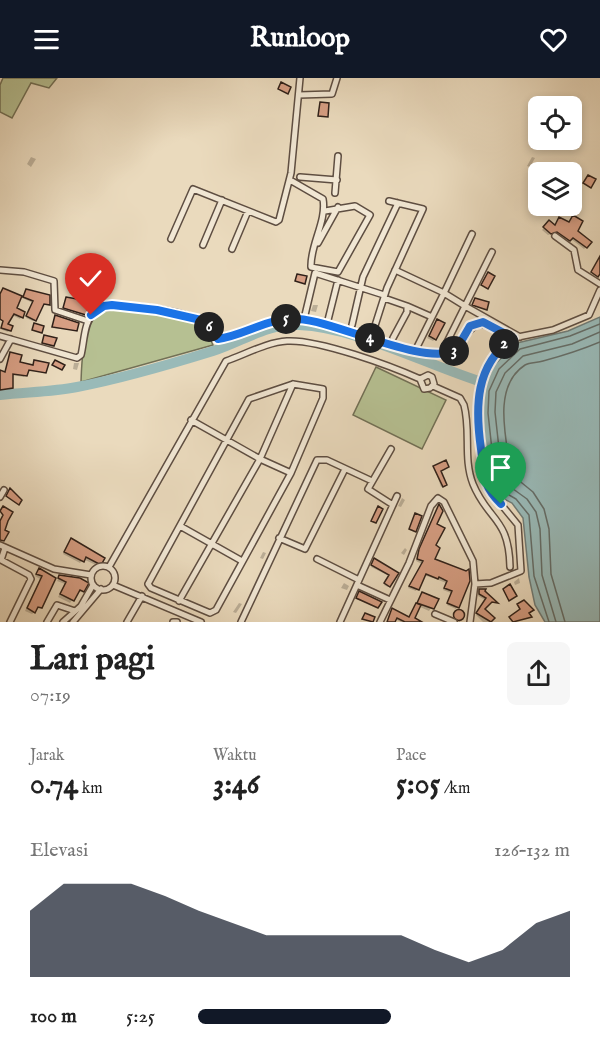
<!DOCTYPE html>
<html lang="id">
<head>
<meta charset="utf-8">
<style>
  :root { --surface:#fff; --page:#f6f6f6; --text:#222; --muted:#767676; --accent:#111827 }
  body { margin:0; font-family:"IM FELL English",serif; background:var(--page); color:var(--text); height:100vh; display:flex; flex-direction:column; font-size:22px; white-space:nowrap }
  * { box-sizing:border-box; margin:0 }
  p { font-size:20px; color:var(--muted) }
  .icon { flex:none; width:33px; height:33px; fill:none; stroke:currentColor; stroke-width:2; stroke-linecap:round; stroke-linejoin:round }
  .map { position:relative; height:544px; overflow:hidden }
  .sheet { display:flex; flex-direction:column; background:var(--surface); flex:1 }
  .sheet>* { flex:none }
  .tools { position:absolute; left:528px; top:18px; display:grid; gap:12px }
  .tools a { display:grid; place-items:center; width:54px; height:54px; border-radius:9px; background:var(--surface); box-shadow:0 3px 9px #0003; font-size:30px }
  .pin { position:absolute; display:grid; place-items:center; width:51px; height:51px; color:#fff; margin:-62px -26px; border-radius:50% 50% 50% 0; rotate:-45deg; box-shadow:0 0 6px #0007 }
  .pin .icon { rotate:45deg }
  .km { position:absolute; width:30px; height:30px; margin:-15px; border-radius:50%; background:#222; color:#fff; font-size:16px; line-height:30px; text-align:center }
  .round { display:grid; place-items:center; flex:none; width:63px; height:63px; border-radius:9px; background:var(--page) }
  .overview { display:flex; align-items:center; justify-content:space-between; height:102px; padding:0 30px }
  h1 { font-size:33px; font-weight:700; line-height:45px }
  .metrics { display:grid; grid-template-columns:repeat(3,1fr); gap:9px; height:102px; padding:6px 30px }
  .metrics div { display:grid; align-content:center }
  .metrics b { font-size:30px; font-weight:700 }
  .metrics small { font-size:16px; font-weight:400 }
  .metrics p { font-size:16px }
  .chart { height:168px; padding:12px 30px }
  .chart p { display:flex; justify-content:space-between }
  .chart svg { width:100%; height:108px; margin-top:6px; fill:var(--accent); opacity:.7 }
  ul { padding:0 30px; list-style:none; font-size:20px }
  li { display:grid; grid-template-columns:96px 72px 1fr; align-items:center; height:45px }
  li i { height:15px; border-radius:8px; background:var(--accent) }
  header { display:flex; justify-content:space-between; align-items:center; height:78px; padding:0 30px; background:var(--accent); color:#fff; font-size:27px; font-weight:700 }
  .map>svg:first-child { display:block }
  .green { fill:#b6c092; stroke:#727056; stroke-width:1.5 }
  .water { fill:#99bab8; stroke:#6f7c78; stroke-width:1.5 }
  .shadow { fill:#0003 }
  .lines { fill:none; stroke-linecap:round; stroke-linejoin:round }
  .shore { stroke:#646d68; stroke-width:1.5 }
  .river { stroke:#99bab8; stroke-width:10 }
  .building { fill:#d79e83; stroke:#2f2019; stroke-width:1.5 }
  .minor-casing { stroke:#5e4e42; stroke-width:8 }
  .minor { stroke:#f1e7d4; stroke-width:5 }
  .route-casing { stroke:#fff; stroke-width:12 }
  .route { stroke:#1a73e8; stroke-width:8 }
</style>
</head>
<body>
<header><svg class="icon" aria-label="menu" viewBox="0 0 24 24"><path d="M4 6h16M4 12h16M4 18h16"/></svg>Runloop<svg class="icon" aria-label="heart" viewBox="0 0 24 24"><path d="M12 20l-8-8c-3-5 5-10 8-4 3-6 11-1 8 4z"/></svg></header>
<div class="map">
<svg width="600" height="544" viewBox="0 0 600 544">
  <rect width="100%" height="100%" fill="#eadabd"/>
  <filter id="stains"><feTurbulence type="fractalNoise" baseFrequency=".00333" numOctaves="4"/><feColorMatrix values="0 0 0 0 .2 0 0 0 0 .09 0 0 0 0 .02 0 0 0 .5 -.17"/></filter>
  <radialGradient id="worn" r=".72"><stop offset=".6" stop-color="#630" stop-opacity="0"/><stop offset="1" stop-color="#630" stop-opacity=".3"/></radialGradient>
  <path class="green" d="M3 0H57L49 10 31 5 12 40 0 34V7Z
    M112 230 189 240 205 250 213 267 81 304C82 279 82 234 112 230Z
    M376 289 446 322 422 371 353 337Z"/>
  <path class="water" d="M600 239V544H545L535 527 529 499 523 440 512 425 500 419 489 402 482 335 483 312 494 287 517 265 568 253Z"/>
  <path class="shadow" d="M31 79 36 81 31 89 27 86Z
    M532 79 535 80 530 89 527 88Z
    M549 144 555 149 568 146 590 165 584 171 571 161 568 164 555 155 548 157 542 152Z
    M3 212 23 220 25 214 48 219V227H42L33 243 26 240 33 225 20 219 15 231 23 235 20 241 12 237 6 247 11 249 8 254 0 251 6 235 0 232V217Z
    M65 223 80 227 85 236 63 231Z
    M313 227H318L316 234 311 233Z
    M55 239 76 252 51 250Z
    M437 243 435 261 433 263 427 260Z
    M45 258 53 268 52 269 41 266Z
    M10 276 18 285 32 289 34 284 45 294 27 293 24 299 11 297 12 309 0 313V294L4 296Z
    M74 285H79L77 292 73 291Z
    M434 389 439 393 444 408 441 409Z
    M402 420 405 422 401 429 398 428Z
    M437 430 433 482 466 495 456 531 447 527 451 515 443 512 446 505 436 501 423 497 416 513 408 510 422 486 416 483Z
    M71 462 100 486 98 488 83 481 80 485 63 476Z
    M405 470 407 472 404 477 401 475Z
    M263 474 266 475 263 481 260 480Z
    M373 483 397 495 388 509 384 507 389 498 371 489Z
    M37 494 54 501 40 529 32 536 25 533 40 501 35 498Z
    M60 498 82 513 77 514 70 525 58 519 65 506 57 503Z
    M519 500 520 505 515 507 514 504Z
    M344 505 349 508 347 512 341 510Z
    M480 512H484L495 525H489L483 531 493 540 489 544H483L476 537 485 522 478 518Z
    M423 515 436 522 429 533 418 528 413 540 418 544H401L395 541 394 544H387L391 534 409 540Z
    M358 517 377 529 356 521Z
    M239 525 242 526 236 535 233 534Z
    M456 532 464 537 460 544 452 540Z"/>
  <g class="lines">
    <path class="shore" d="M549 544 534 498 529 437 516 421 504 414 495 400 488 335 489 313 499 291 520 271 570 258 600 246
      M556 544 542 497 540 451 536 434 527 421 509 408 502 398 495 334 496 314 505 295 523 278 572 266 600 254
      M565 544 551 496 549 451 544 431 533 414 511 396C507 363 491 309 525 287 530 284 537 285 543 283 562 278 581 272 600 264"/>
    <path class="river" d="M0 317C25 314 52 314 77 309 120 301 171 286 213 273 242 264 267 245 299 247 356 249 429 288 485 305"/>
  </g>
  <path class="building" d="M281 4 291 9 288 16 278 11Z
    M320 24 329 25 328 39 318 38Z
    M556 87 570 94H552Z
    M588 97 596 101 591 110 583 105Z
    M573 137 583 143 578 153 592 164 587 170 573 160 570 163 557 154 551 156 543 149 549 142 555 147 559 139 569 144Z
    M600 178V196L598 199 591 194Z
    M488 194 495 198 488 211 481 207Z
    M297 196 307 198 305 206 295 203Z
    M3 210 22 218 17 230 25 234 23 240 14 236 8 246 13 248 11 253 1 250 3 243 0 241V216Z
    M26 211 50 217V227L44 226 36 243 26 238 33 223 23 219Z
    M66 219 83 222 82 226 89 228 86 237 63 230Z
    M475 220 489 224 487 232 472 227Z
    M55 237 79 245 77 253 52 249Z
    M437 241 445 245 436 262 429 258Z
    M34 245 44 248 42 255 32 252Z
    M44 257 57 260 54 268 42 265Z
    M10 274 22 277 20 284 33 287 34 282 49 285 46 295 29 292 27 298 13 296V310L0 312V292L5 294Z
    M55 282 65 287 62 292 52 287Z
    M446 382 449 389 441 393 447 407 443 409 433 388Z
    M10 410 22 422 19 427 6 418Z
    M439 426 443 433 437 446 445 450 436 467 440 470 435 481 466 493 469 491 470 503 459 530 447 525 452 513 444 510 447 503 439 499 438 501 426 496 419 512 409 508 423 483 417 481 419 471Z
    M3 428 13 434 8 443 5 452 9 454 4 463 0 462V443L3 437 0 433Z
    M378 428 383 431 376 445 371 443Z
    M415 435 422 438 416 454 409 451Z
    M71 460 105 480 101 487 86 479 84 484 64 474Z
    M374 480 399 495 390 509 384 505 389 497 371 487Z
    M39 490 56 500 42 530 38 529 35 535 27 530 42 498 36 496Z
    M59 497 80 500 89 505 84 514 80 512 74 523 60 516 66 504 58 500Z
    M510 506 517 518 509 523 503 511Z
    M479 511H486L485 513 498 525 492 524 485 531 495 540 491 544 476 535 486 520 479 516Z
    M359 513 382 524 378 530 356 520Z
    M422 514 439 521 434 531 417 525Z
    M524 522 534 532 529 535 532 539 513 544 509 539 520 531 517 526Z
    M416 525 421 527 415 540 422 544H405L397 540 395 544H387L392 530 409 539Z
    M453.5 537a5.5 5.5 0 1 1 11 0a5.5 5.5 0 1 1-11 0Z
    M365 535 375 539 373 544 362 541Z"/>
  <g class="lines">
    <g class="minor-casing">
      <path id="minor" d="M299 17 332 16 337 0
        M300 99 337 102
        M290 102 323 121C327 143 310 167 311 189L338 194 370 137 355 128 325 133
        M335 115 338 78
        M555 158 574 172 578 192 600 206
        M171 161 193 111 276 144 279 142 291 95 300 0
        M318 165 338 129
        M203 167 222 122
        M232 171 248 133
        M492 174 465 228 520 259
        M0 192 24 194 54 203 55 232 88 243
        M395 192 444 215 417 269
        M384 220 407 228V234L393 260
        M407 228 432 239
        M305 237 315 195 384 217
        M328 242 338 202
        M352 247 363 199 398 125
        M372 257 387 210 423 131 389 123
        M0 258 77 280 81 277C84 265 84 246 92 237 106 219 180 232 199 242 209 246 210 256 218 261 246 257 268 239 298 241 337 243 423 289 456 272 477 238 479 242 513 260
        M443 272 465 228 444 215 472 156
        M0 281 11 261
        M293 306 323 311V320L291 395 216 532 210 535 151 510 148 506 249 321Z
        M433 308 460 320 464 327C471 353 463 381 473 406 488 443 509 439 510 489
        M191 342 260 381 291 395
        M391 371 368 411 393 427
        M0 419 4 412
        M180 448 242 483
        M279 460 305 471 345 391
        M0 467 54 491 91 497
        M5 470 1 482 29 497 31 501 10 544
        M317 481 359 502
        M91 500a12 12 0 1 1 24 0a12 12 0 1 1-24 0Z
        M109 489 226 283C244 277 267 264 287 263 318 261 391 288 420 301L424 311 430 310 434 306 432 299 428 297 420 301
        M475 506 491 505 521 493 518 447 486 408 482 394 477 336 479 310 492 279 513 260 553 252 589 237 600 212
        M113 507 201 544
        M357 507 390 522
        M179 523 260 381 293 306
        M435 536 454 544
        M47 544 57 527 75 533
        M63 544 81 528 93 507
        M73 544 101 511
        M127 544 142 518
        M173 544H177
        M241 544 317 382H327L372 403
        M340 544 397 418
        M380 544 409 485 431 428 438 420 444 424 473 483 475 506 470 544"/>
    </g>
    <use href="#minor" class="minor"/>
  </g>
  <g class="lines">
    <g class="route-casing">
      <path id="route" d="M91 237 104 228 112 227 157 232 201 242 218 261C246 257 268 239 298 241 337 243 424 289 456 272L470 248 483 244 513 260C475 287 475 329 481 371 485 397 481 406 501 426"/>
    </g>
    <use href="#route" class="route"/>
  </g>
  <rect width="100%" height="100%" filter="url(#stains)"/>
  <rect width="100%" height="100%" fill="url(#worn)"/>
</svg>
<div class="tools">
<a><svg class="icon" aria-label="locate" viewBox="0 0 24 24"><circle cx="12" cy="12" r="6"/><path d="M12 2v4M12 18v4M2 12h4M18 12h4"/></svg></a>
<a><svg class="icon" aria-label="layers" viewBox="0 0 24 24"><path d="M12 4l9 5-9 5-9-5zM3 14l9 5 9-5"/></svg></a>
</div>
<div class="pin" style="left:501px;top:426px;background:#1e9e55"><svg class="icon" aria-label="arrive" viewBox="0 0 24 24"><path d="M6 21V4h12l-3 4 3 4H6"/></svg></div>
<div class="pin" style="left:91px;top:237px;background:#d93025"><svg class="icon" aria-label="check" viewBox="0 0 24 24"><path d="M5 12l5 5 9-10"/></svg></div>
<b class="km" style="left:504px;top:266px">2</b>
<b class="km" style="left:454px;top:273px">3</b>
<b class="km" style="left:370px;top:260px">4</b>
<b class="km" style="left:286px;top:241px">5</b>
<b class="km" style="left:209px;top:249px">6</b>
</div>
<section class="sheet">
<div class="overview"><div><h1>Lari pagi</h1><p>07:19</p></div><a class="round"><svg class="icon" aria-label="share" viewBox="0 0 24 24"><path d="M12 15V3M7 8l5-5 5 5M5 13v7h14v-7"/></svg></a></div>
<div class="metrics">
<div><p>Jarak</p><b>0.74<small> km</small></b></div>
<div><p>Waktu</p><b>3:46</b></div>
<div><p>Pace</p><b>5:05<small> /km</small></b></div>
</div>
<div class="chart"><p><span>Elevasi</span>126–132 m</p>
<svg viewBox="0 0 160 44" preserveAspectRatio="none"><path d="M0 44V17L10 6L20 6L30 6L40 11L50 17L60 22L70 27L80 27L90 27L100 27L110 27L120 33L130 38L140 33L150 22L160 17V44z"/></svg>
</div>
<ul>
<li><b>100 m</b>5:25<i style="width:52%"></i></li>
</ul>
</section>
</body>
</html>
